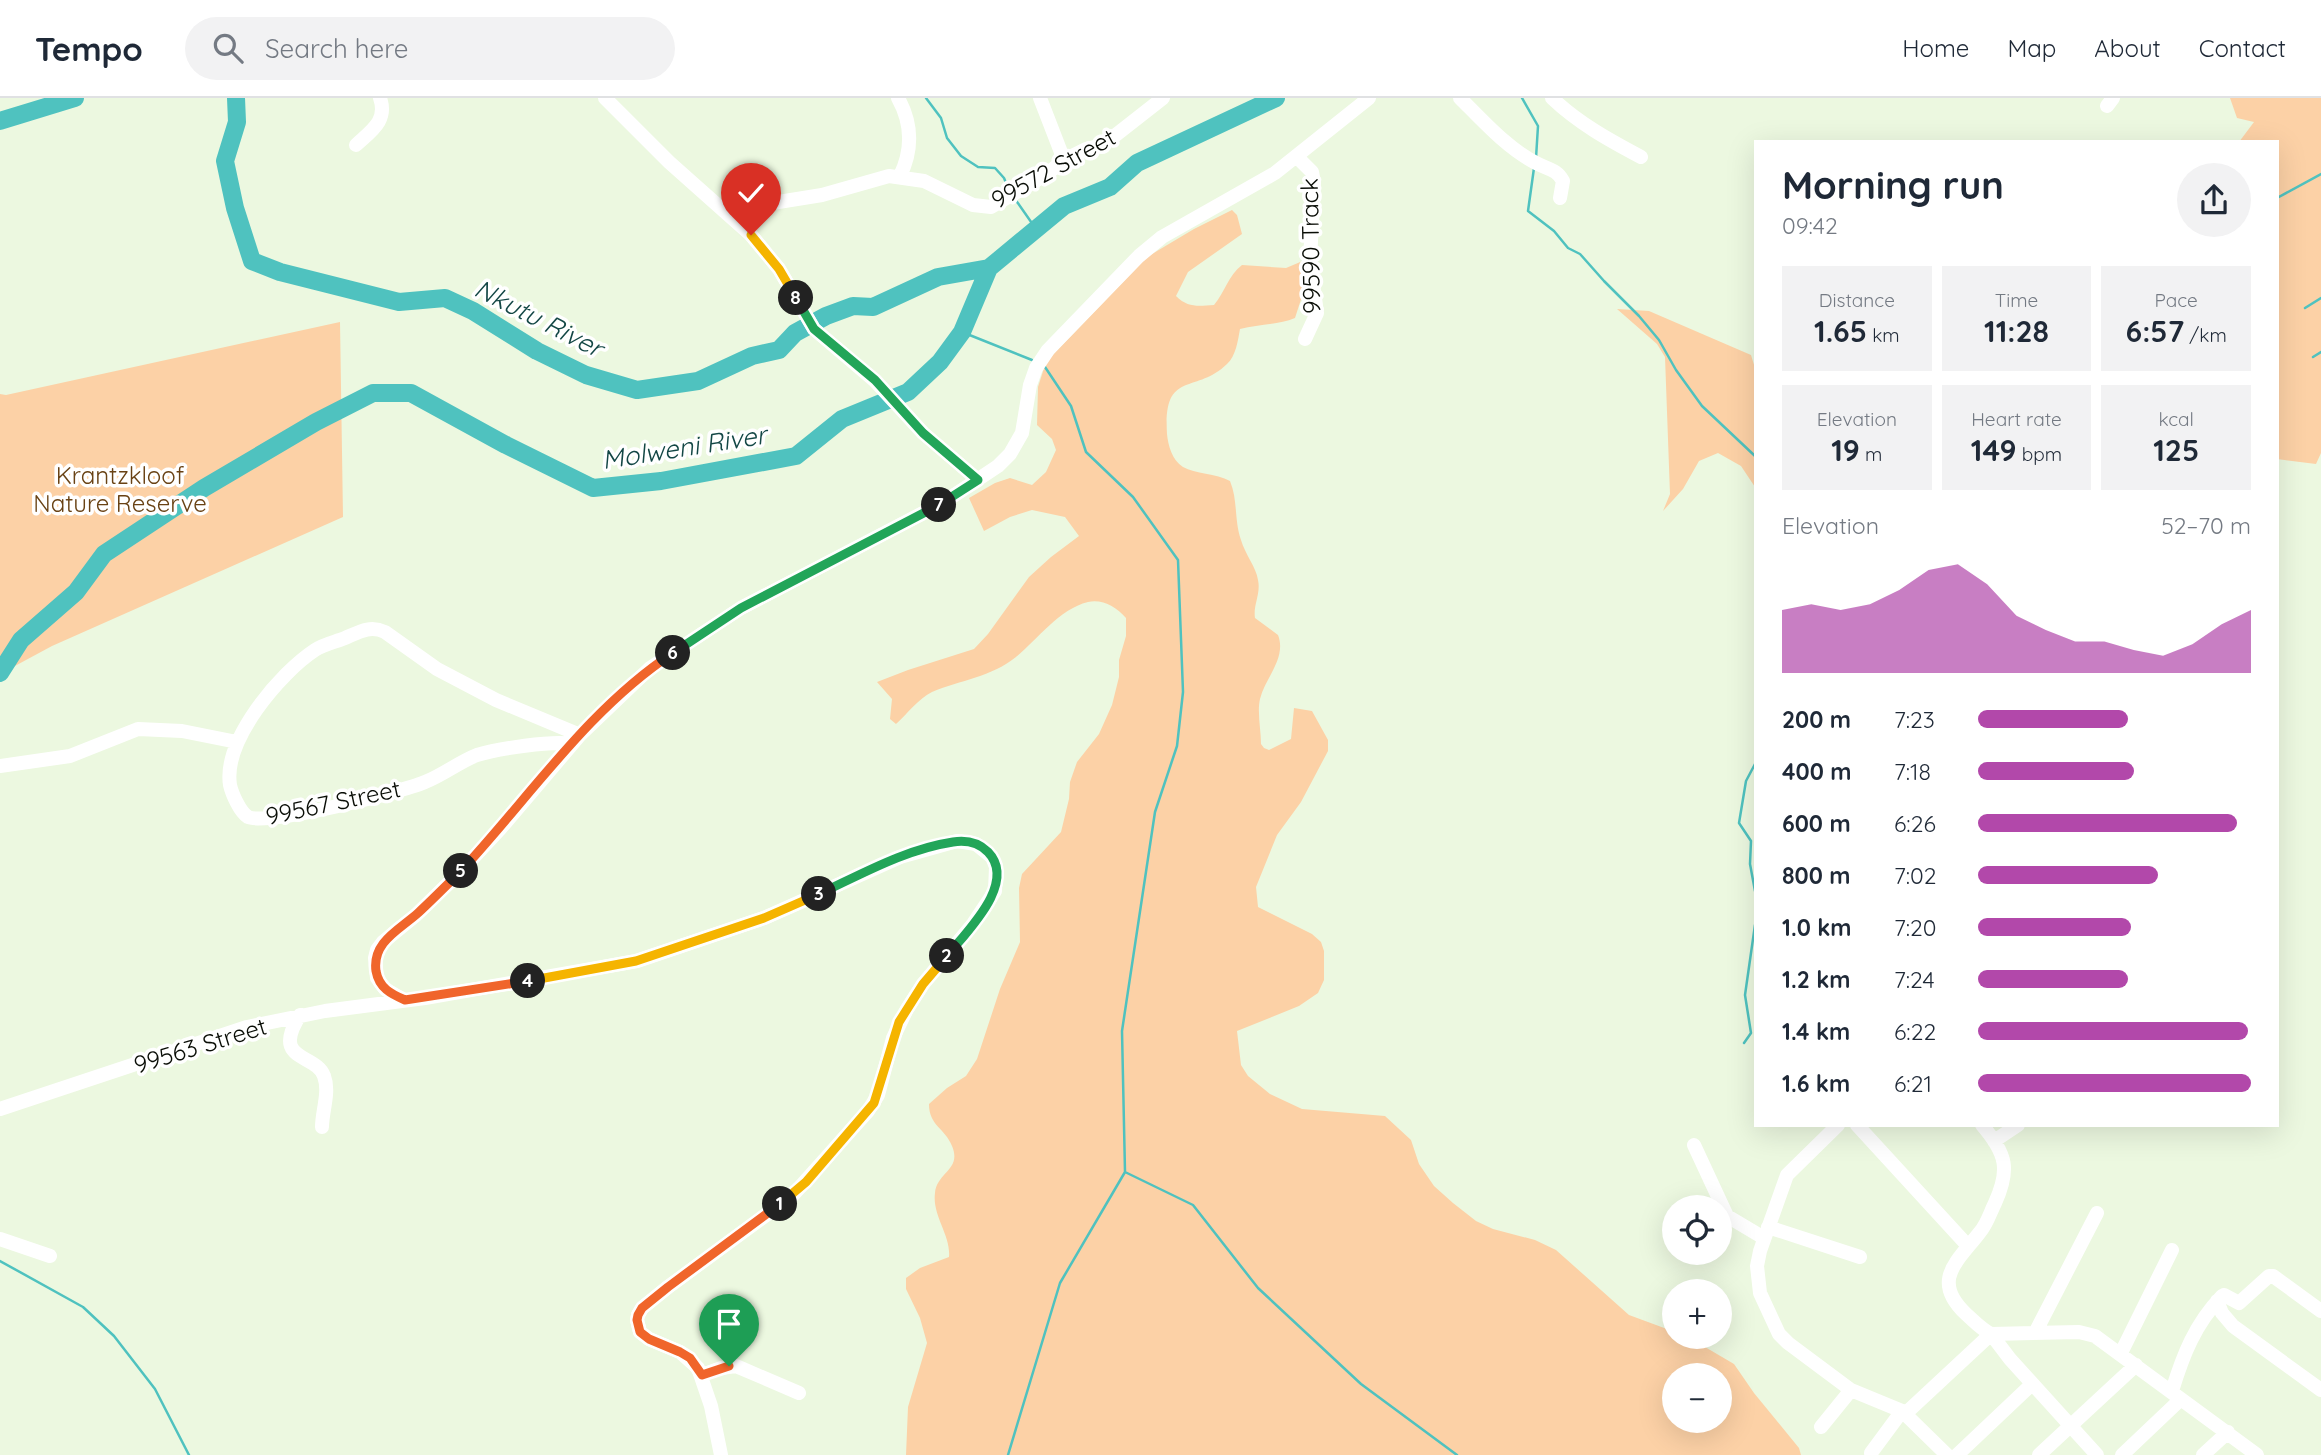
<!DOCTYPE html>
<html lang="en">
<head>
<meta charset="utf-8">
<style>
  :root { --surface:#fff; --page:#f2f2f3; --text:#1f2937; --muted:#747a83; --line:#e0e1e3; --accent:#b248aa }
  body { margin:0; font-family:Quicksand,sans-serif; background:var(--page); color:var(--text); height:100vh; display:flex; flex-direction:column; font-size:26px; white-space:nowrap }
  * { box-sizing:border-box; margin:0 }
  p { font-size:23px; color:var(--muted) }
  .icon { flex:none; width:38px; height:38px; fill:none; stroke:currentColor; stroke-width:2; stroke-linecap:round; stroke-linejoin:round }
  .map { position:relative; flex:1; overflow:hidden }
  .drawer { position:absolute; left:1754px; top:42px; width:525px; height:987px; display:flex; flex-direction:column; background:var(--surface); border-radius:0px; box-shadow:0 7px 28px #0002 }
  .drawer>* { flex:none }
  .fabs { position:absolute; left:1662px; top:1097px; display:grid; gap:14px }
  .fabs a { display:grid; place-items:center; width:70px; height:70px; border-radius:50%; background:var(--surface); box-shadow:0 7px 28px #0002; font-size:35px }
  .pin { position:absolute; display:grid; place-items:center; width:60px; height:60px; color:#fff; margin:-72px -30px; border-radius:50% 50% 50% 0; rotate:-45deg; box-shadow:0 0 7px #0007 }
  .pin .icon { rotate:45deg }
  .km { position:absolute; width:35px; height:35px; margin:-18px; border-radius:50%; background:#222; color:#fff; font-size:19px; line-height:35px; text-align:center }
  .round { display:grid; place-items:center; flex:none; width:74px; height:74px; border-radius:37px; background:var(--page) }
  .head { display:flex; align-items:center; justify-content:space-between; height:119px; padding:0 28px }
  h1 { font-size:38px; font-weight:700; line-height:52px }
  .stats { display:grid; grid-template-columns:repeat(3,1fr); gap:10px; height:119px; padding:7px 28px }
  .stats div { display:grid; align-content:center; border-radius:0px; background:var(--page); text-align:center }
  .stats b { font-size:30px; font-weight:700 }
  .stats small { font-size:19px; font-weight:400 }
  .stats p { font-size:19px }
  .chart { height:196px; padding:14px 28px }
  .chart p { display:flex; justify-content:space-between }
  .chart svg { width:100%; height:126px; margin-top:7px; fill:var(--accent); opacity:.7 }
  ul { padding:0 28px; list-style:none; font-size:23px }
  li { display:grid; grid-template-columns:112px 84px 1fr; align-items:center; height:52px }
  li i { height:18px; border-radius:9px; background:var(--accent) }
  header { display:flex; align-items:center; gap:42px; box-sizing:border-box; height:98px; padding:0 35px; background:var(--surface); border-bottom:2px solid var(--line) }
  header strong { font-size:33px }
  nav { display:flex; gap:38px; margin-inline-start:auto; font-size:24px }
  .search { width:490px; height:63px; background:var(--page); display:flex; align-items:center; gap:18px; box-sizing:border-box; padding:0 24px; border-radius:38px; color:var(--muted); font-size:26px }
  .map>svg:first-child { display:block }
  .green { fill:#fcd1a6; fill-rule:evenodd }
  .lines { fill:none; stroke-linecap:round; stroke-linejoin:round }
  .stream { stroke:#4fc2bf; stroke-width:2.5 }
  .river { stroke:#4fc2bf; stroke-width:18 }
  .minor { stroke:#fff; stroke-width:14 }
  .split-1-casing { stroke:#fff; stroke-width:14 }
  .split-2-casing { stroke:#fff; stroke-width:14 }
  .split-3-casing { stroke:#fff; stroke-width:14 }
  .split-4-casing { stroke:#fff; stroke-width:14 }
  .split-5-casing { stroke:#fff; stroke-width:14 }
  .split-6-casing { stroke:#fff; stroke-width:14 }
  .split-7-casing { stroke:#fff; stroke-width:14 }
  .split-8-casing { stroke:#fff; stroke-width:14 }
  .split-9-casing { stroke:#fff; stroke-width:14 }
  .split-1 { stroke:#f0652b; stroke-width:9 }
  .split-2 { stroke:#f5b400; stroke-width:9 }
  .split-3 { stroke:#22a559; stroke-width:9 }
  .split-4 { stroke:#f5b400; stroke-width:9 }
  .split-5 { stroke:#f0652b; stroke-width:9 }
  .split-6 { stroke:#f0652b; stroke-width:9 }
  .split-7 { stroke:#22a559; stroke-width:9 }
  .split-8 { stroke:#22a559; stroke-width:9 }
  .split-9 { stroke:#f5b400; stroke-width:9 }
  .labels { text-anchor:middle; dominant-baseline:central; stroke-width:7; stroke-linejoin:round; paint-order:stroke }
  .street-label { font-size:24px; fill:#090d06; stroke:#fff }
  .park-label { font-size:24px; fill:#694214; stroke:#fff }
  .water-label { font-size:26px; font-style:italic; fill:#134745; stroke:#fff }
</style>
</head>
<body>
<header>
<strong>Tempo</strong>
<div class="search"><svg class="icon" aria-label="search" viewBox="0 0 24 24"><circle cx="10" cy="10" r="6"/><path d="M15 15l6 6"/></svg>Search here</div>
<nav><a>Home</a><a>Map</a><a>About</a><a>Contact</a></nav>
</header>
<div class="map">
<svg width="2321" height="1357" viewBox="0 0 2321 1357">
  <rect width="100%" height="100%" fill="#ecf8e0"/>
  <path class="green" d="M2230 0H2321V355L2316 366 2277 361V44H2239L2254 24 2237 20Z
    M1232 112 1237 117 1242 136 1188 174 1176 198C1188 210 1198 208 1214 207 1225 194 1228 178 1242 167L1286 170 1305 162V189L1295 220C1278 227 1258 226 1240 231 1238 242 1236 258 1227 266 1195 297 1163 271 1167 336 1168 347 1172 362 1183 369 1195 376 1216 375 1230 383 1238 402 1234 422 1241 442 1245 456 1256 469 1258 482 1261 496 1253 507 1255 520L1278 537C1287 560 1265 580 1260 601 1257 614 1261 632 1261 646L1264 650 1269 652 1291 641 1294 610 1312 613 1328 642V653L1301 704 1277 737 1256 789 1258 809 1312 836 1321 844 1324 853V882L1318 895 1299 908 1237 933 1241 967 1248 978 1270 996 1302 1011 1385 1018 1411 1042 1419 1066 1434 1088 1453 1105 1476 1123 1493 1131 1535 1142 1556 1152 1629 1217 1675 1234V1239H1688L1734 1266 1754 1295 1799 1350 1801 1357H906L908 1309 927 1245 920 1220 906 1191V1180L920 1170 949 1159C951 1137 932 1118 935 1095 937 1074 962 1072 952 1048 945 1030 929 1028 929 1006L947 990 966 978 977 961 1000 891 1020 844 1019 790 1022 776 1061 734 1069 701 1070 684 1077 664 1099 636 1112 607 1119 579V562L1126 538V520C1116 509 1103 501 1088 504 1059 511 1038 541 1016 559 991 579 961 582 932 594 919 600 907 616 896 626L890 621 892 601 877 584 908 572 974 551 988 536 1029 479 1051 459 1079 438 1065 419 1032 412 1010 419 984 433 969 400 995 385 1010 380 1032 387 1046 374 1056 352 1052 341 1037 327 1038 289 1046 264 1147 159 1194 131ZM1675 1278H1720V1323H1675Z
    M1617 211 1649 213 1751 257 1755 270V389L1741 368 1718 355 1699 363 1683 391 1663 413 1670 396 1665 259 1657 246Z
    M340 224 343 419 52 548 0 576V296L6 297Z"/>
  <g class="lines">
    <path class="stream" d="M926 0 941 20 947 40 961 58 978 69 995 70 1004 80 1009 92
      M1522 0 1538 28 1536 60
      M1534 70 1528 113 1554 133 1568 150 1580 156 1604 183 1639 218 1659 242 1676 272 1702 308 1755 358
      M2277 100 2321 76
      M1015 101 1036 131
      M2305 210 2321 200
      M962 234 1032 262
      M2313 259 2321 254
      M1755 666 1746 683 1739 725 1751 743 1750 766 1755 793
      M1744 945 1751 935 1745 897 1755 827
      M1125 1074 1193 1107 1258 1190 1361 1286 1457 1357
      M0 1163 83 1209 114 1238 155 1291 189 1357
      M1008 1357 1060 1185 1125 1074 1122 933 1155 714 1177 648 1183 594 1178 462 1133 399 1086 354 1071 308 1045 269"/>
    <path class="river" d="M236 0 237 24 225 63 235 110 252 163 280 174 399 204 445 200 473 213 537 253 586 277 637 292 698 283 752 258 779 252 795 235 826 218 853 208 873 209 938 179 989 170
      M0 23 75 0
      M0 575 21 542 76 494 104 456 204 390 316 324 373 295H411L506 347 593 390 661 383 796 358 842 321 908 294 940 264 962 234 989 170 1064 108 1110 89 1137 65 1276 0"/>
    <path class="minor" d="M605 0 669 64 751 137 779 171 814 231 875 283 923 335 978 382
      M898 0C912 25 913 51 900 78
      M1040 0 1064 62
      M1460 0C1483 23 1507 50 1536 65 1547 71 1557 71 1563 83L1560 100
      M1552 0C1578 25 1609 42 1641 59
      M2107 8 2113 0
      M356 47C371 33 388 23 380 0
      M1297 59 1312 74 1314 85 1310 163 1317 215 1305 241
      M737 122 757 109 766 106 822 97 889 78 924 83 973 107 991 109 1047 76 1064 62 1086 51 1103 47 1163 0
      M572 646C553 642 497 651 477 657 459 664 443 677 425 684 402 694 267 728 248 719 240 714 232 696 230 687 223 642 280 575 315 552 324 546 335 544 345 540 359 534 370 527 385 534L437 571 496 602 580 637
      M0 668 70 658 138 631 182 633 237 644
      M404 902 385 891 377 880 375 860 377 852 383 844 416 817 460 774 500 731 580 637 650 570 741 510 944 404 998 368 1010 356 1022 335 1030 287 1036 270 1048 252 1139 158 1162 139 1275 75 1369 0
      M300 917C270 964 316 955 324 978 330 994 322 1013 322 1029
      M0 1011 247 929 325 913 425 900 637 863 764 820 900 759 957 743 976 746 992 759 996 769 995 793 973 826 923 886 907 911 893 940 878 997 868 1013 792 1098 668 1189 642 1210 638 1217 637 1222 640 1234 649 1241 680 1254 698 1270 711 1308 721 1357
      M1838 1027 1787 1077 1760 1153 1757 1168 1760 1195 1779 1236 1788 1245 1851 1292 1902 1313 1947 1357
      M1857 1027 1968 1148
      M1982 1027C2007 1056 2010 1072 1995 1105 1990 1115 1987 1126 1980 1134 1958 1163 1930 1182 1966 1216 1974 1223 1981 1231 1991 1236L2079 1234 2095 1238 2257 1357
      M1994 1043 2018 1027
      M1694 1047 1727 1118 1764 1140
      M1768 1129 1860 1159
      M0 1141 50 1158
      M2224 1197 2239 1205 2269 1178H2273L2321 1213
      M2217 1203 2222 1215 2233 1228 2321 1292
      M2035 1235 2097 1115
      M2121 1255 2172 1152
      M702 1277 721 1270 736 1268 799 1295
      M2172 1293C2183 1257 2195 1226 2222 1198
      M1905 1316 1991 1236 2010 1261 2097 1357
      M1821 1329 1851 1292
      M1871 1355 1902 1313
      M1957 1357 2032 1286
      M2039 1357 2136 1267
      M2122 1357 2181 1301
      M2203 1357 2228 1334"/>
  </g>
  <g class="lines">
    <g class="split-1-casing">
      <path id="split-1" d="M729 1268 702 1277 690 1260 680 1254 649 1241 640 1234 637 1222 638 1217 642 1210 668 1189 780 1106"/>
    </g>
    <g class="split-2-casing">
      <path id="split-2" d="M780 1106 806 1084 874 1005 899 924 923 886 947 858"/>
    </g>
    <g class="split-3-casing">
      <path id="split-3" d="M819 796C862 776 906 751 953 744 966 742 979 745 988 754 1018 785 966 834 947 858"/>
    </g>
    <g class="split-4-casing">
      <path id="split-4" d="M528 883 636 863 764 820 819 796"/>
    </g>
    <g class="split-5-casing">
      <path id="split-5" d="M461 773C447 787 433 801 418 815 399 832 372 844 376 873 379 890 391 896 405 902L528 883"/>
    </g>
    <g class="split-6-casing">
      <path id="split-6" d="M461 773C529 700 588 611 673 555"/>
    </g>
    <g class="split-7-casing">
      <path id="split-7" d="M673 555 741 510 939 407"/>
    </g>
    <g class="split-8-casing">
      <path id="split-8" d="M796 200 814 231 875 282 923 335 978 382 939 407"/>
    </g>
    <g class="split-9-casing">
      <path id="split-9" d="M751 137 779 171 796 200"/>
    </g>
    <use href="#split-1" class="split-1"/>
    <use href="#split-2" class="split-2"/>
    <use href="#split-3" class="split-3"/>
    <use href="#split-4" class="split-4"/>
    <use href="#split-5" class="split-5"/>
    <use href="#split-6" class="split-6"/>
    <use href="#split-7" class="split-7"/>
    <use href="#split-8" class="split-8"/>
    <use href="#split-9" class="split-9"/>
  </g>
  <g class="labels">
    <g class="street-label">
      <text transform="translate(1053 70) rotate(-29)">99572 Street</text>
      <text transform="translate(1310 148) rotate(-91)">99590 Track</text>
      <text transform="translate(333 704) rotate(-12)">99567 Street</text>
      <text transform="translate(200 947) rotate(-17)">99563 Street</text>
    </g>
    <g class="park-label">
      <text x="120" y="377">Krantzkloof<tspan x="120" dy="28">Nature Reserve</tspan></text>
    </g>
    <g class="water-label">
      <text transform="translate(539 220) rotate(27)">Nkutu River</text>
      <text transform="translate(684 349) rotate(-9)">Molweni River</text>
    </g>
  </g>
</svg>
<div class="fabs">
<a><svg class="icon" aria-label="locate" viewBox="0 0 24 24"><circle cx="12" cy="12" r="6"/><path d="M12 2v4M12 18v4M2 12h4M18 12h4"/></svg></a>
<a>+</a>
<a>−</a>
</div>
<div class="pin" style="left:729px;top:1268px;background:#1e9e55"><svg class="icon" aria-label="arrive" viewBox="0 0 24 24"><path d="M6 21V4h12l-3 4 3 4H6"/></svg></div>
<div class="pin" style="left:751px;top:137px;background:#d93025"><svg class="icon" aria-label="check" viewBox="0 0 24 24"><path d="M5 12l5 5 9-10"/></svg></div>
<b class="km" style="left:780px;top:1106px">1</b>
<b class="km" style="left:947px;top:858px">2</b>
<b class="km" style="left:819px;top:796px">3</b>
<b class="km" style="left:528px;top:883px">4</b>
<b class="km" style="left:461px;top:773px">5</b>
<b class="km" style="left:673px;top:555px">6</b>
<b class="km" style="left:939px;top:407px">7</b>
<b class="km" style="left:796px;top:200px">8</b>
<section class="drawer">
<div class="head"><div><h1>Morning run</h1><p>09:42</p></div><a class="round"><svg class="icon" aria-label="share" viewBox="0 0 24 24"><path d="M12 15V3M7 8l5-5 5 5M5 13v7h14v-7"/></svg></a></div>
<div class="stats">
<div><p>Distance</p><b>1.65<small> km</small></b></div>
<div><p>Time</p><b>11:28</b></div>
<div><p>Pace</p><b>6:57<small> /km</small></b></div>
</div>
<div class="stats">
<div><p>Elevation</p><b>19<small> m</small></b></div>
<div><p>Heart rate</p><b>149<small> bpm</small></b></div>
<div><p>kcal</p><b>125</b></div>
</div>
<div class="chart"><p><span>Elevation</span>52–70 m</p>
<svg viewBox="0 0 160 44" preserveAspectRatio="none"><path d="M0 44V22L10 20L20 22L30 20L40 15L50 8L60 6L70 13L80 24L90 29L100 33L110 33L120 36L130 38L140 34L150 27L160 22V44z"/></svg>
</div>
<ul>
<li><b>200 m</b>7:23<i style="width:55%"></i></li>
<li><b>400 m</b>7:18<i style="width:57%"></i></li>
<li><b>600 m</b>6:26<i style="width:95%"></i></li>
<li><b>800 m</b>7:02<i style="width:66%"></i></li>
<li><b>1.0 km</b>7:20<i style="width:56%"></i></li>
<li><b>1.2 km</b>7:24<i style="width:55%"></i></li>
<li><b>1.4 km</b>6:22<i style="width:99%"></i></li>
<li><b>1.6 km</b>6:21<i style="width:100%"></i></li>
</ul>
</section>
</div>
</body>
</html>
